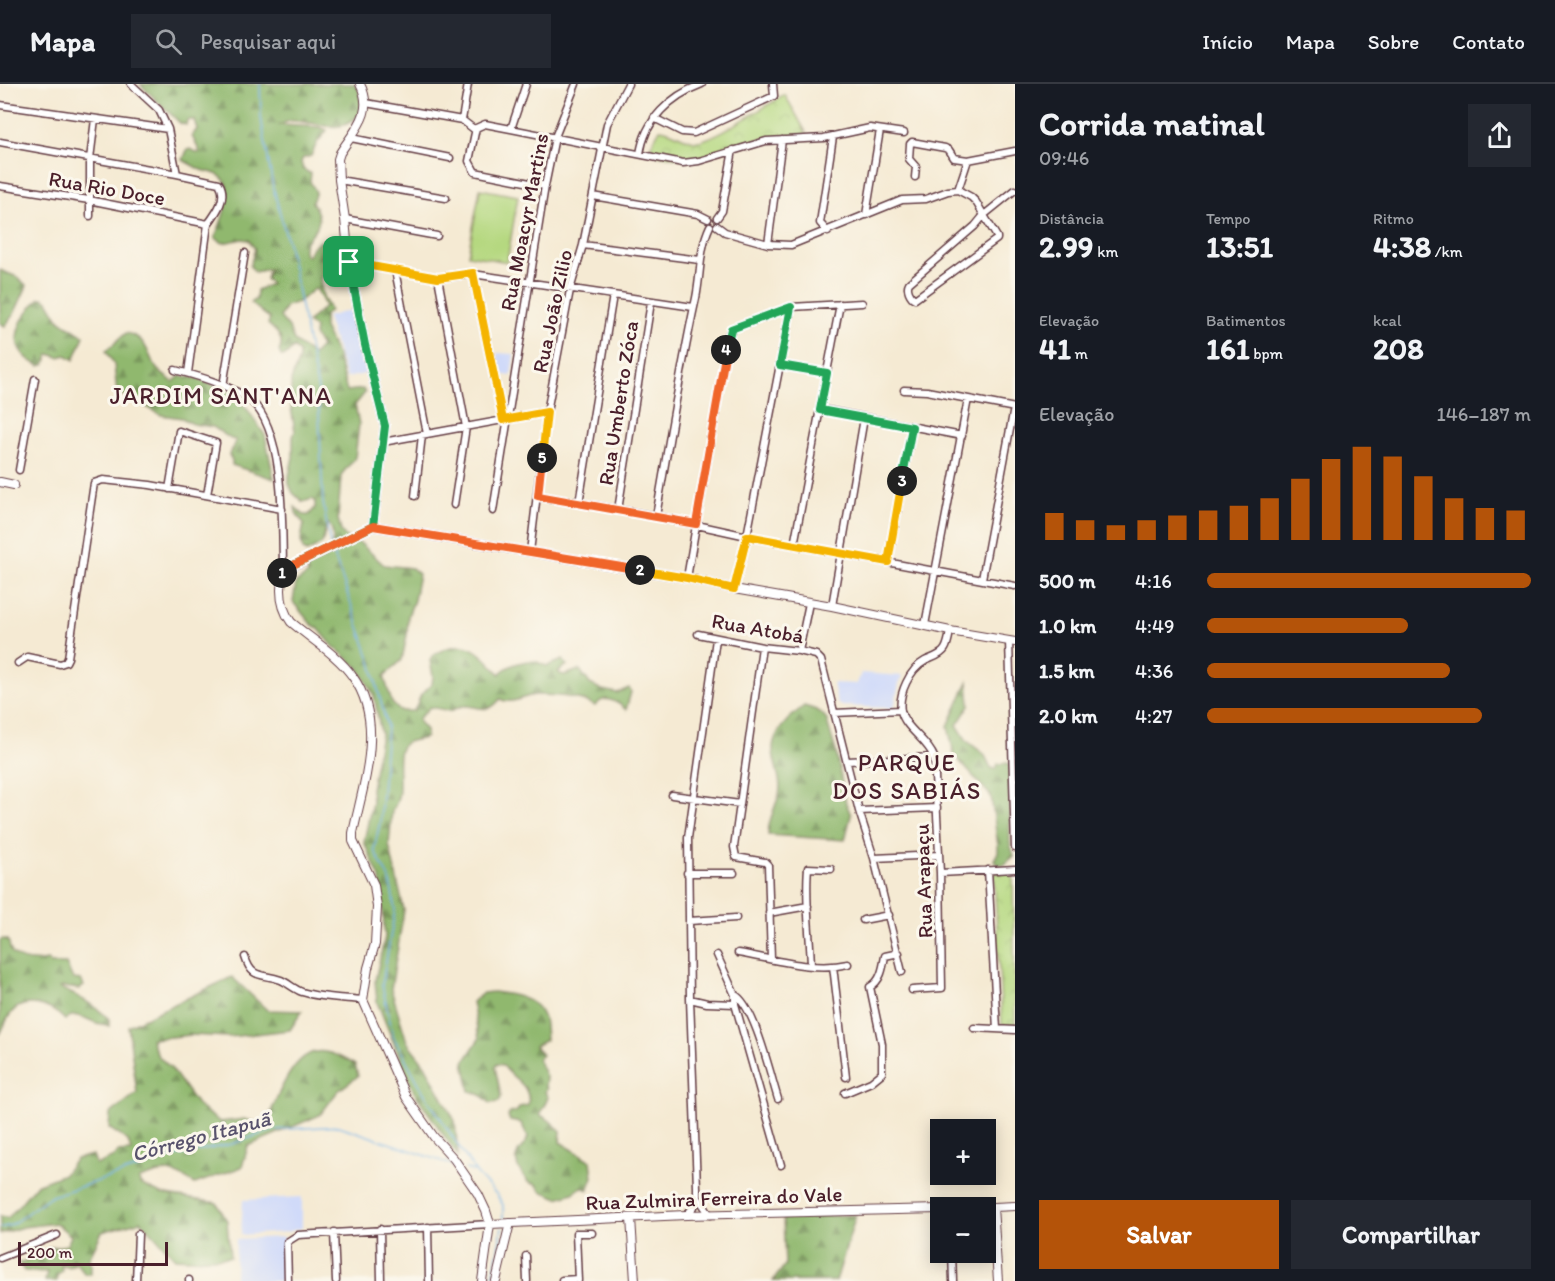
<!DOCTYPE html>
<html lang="pt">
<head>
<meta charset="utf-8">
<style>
  :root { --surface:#171b24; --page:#242831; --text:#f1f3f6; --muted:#9ea1a6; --line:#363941; --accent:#b45309 }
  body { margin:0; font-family:Itim,sans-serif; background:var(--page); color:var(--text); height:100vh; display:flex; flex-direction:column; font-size:22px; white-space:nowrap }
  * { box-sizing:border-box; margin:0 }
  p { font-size:20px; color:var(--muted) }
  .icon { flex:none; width:33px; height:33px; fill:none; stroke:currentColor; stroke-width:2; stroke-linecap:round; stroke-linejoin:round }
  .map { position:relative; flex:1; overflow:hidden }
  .side { display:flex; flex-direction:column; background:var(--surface); width:540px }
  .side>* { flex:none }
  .buttons { position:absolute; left:930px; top:1035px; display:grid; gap:12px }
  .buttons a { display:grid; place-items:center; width:66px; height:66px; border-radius:0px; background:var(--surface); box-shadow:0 3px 15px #0003; font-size:30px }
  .scale { position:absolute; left:18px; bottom:15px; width:150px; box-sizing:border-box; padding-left:6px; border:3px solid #4a1f2b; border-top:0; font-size:16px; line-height:21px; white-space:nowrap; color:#4a1f2b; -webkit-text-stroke:4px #fbf7ec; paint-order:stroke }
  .pin { position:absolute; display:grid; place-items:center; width:51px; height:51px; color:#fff; margin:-26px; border-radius:12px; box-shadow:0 3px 9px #0006 }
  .km { position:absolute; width:30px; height:30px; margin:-15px; border-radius:50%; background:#222; color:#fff; font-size:16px; line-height:30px; text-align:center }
  .round { display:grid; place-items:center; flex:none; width:63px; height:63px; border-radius:0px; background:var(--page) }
  .head { display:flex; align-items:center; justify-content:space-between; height:102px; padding:0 24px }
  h1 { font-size:33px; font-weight:700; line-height:45px }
  .metrics { display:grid; grid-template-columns:repeat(3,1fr); gap:9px; height:102px; padding:6px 24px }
  .metrics div { display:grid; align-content:center }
  .metrics b { font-size:30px; font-weight:700 }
  .metrics small { font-size:16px; font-weight:400 }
  .metrics p { font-size:16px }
  .chart { height:168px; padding:12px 24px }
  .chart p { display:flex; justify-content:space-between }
  .chart svg { width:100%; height:108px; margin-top:6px; stroke:var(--accent); stroke-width:6 }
  .cta { display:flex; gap:12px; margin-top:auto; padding:12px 24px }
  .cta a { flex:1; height:69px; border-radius:0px; background:var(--accent); color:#fff; font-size:24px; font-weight:700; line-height:69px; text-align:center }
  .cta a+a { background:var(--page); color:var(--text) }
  ul { padding:0 24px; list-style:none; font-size:20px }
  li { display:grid; grid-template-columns:96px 72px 1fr; align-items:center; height:45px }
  li i { height:15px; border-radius:8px; background:var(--accent) }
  header { display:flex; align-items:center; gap:36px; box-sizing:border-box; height:84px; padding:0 30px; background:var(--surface); border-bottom:2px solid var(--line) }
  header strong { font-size:28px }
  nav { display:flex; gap:33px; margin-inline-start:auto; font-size:21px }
  .search { width:420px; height:54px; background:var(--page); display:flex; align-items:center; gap:15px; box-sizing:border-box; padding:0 21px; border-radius:0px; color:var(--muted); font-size:22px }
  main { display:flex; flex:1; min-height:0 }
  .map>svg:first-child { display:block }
  .built { fill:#d0daf9 }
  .forest { fill:url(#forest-firs); stroke:#6d6c4c; stroke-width:1.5; fill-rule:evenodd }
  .park { fill:url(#park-crowns); stroke:#807c56; stroke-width:1.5 }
  .pitch { fill:#b5d880; stroke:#807c56; stroke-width:1.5 }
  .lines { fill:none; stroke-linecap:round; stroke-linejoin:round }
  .stream { stroke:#72b1e5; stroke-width:1.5 }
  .minor-casing { stroke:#643d44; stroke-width:9 }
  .tertiary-casing { stroke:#643d44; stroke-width:10 }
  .minor { stroke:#fff; stroke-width:6 }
  .tertiary { stroke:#fff; stroke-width:8 }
  .split-1-casing { stroke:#fff; stroke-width:12 }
  .split-2-casing { stroke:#fff; stroke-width:12 }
  .split-3-casing { stroke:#fff; stroke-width:12 }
  .split-4-casing { stroke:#fff; stroke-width:12 }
  .split-5-casing { stroke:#fff; stroke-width:12 }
  .split-6-casing { stroke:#fff; stroke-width:12 }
  .split-1 { stroke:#22a559; stroke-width:8 }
  .split-2 { stroke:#f0652b; stroke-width:8 }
  .split-3 { stroke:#f5b400; stroke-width:8 }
  .split-4 { stroke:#22a559; stroke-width:8 }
  .split-5 { stroke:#f0652b; stroke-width:8 }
  .split-6 { stroke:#f5b400; stroke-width:8 }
  .labels { text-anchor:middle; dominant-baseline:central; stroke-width:6; stroke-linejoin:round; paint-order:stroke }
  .street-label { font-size:21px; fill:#4a1f2b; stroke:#fbf7ec }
  .water-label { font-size:22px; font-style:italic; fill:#58526c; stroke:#fbf7ec }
  .quarter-label { font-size:24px; letter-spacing:1.5px; fill:#4a1f2b; stroke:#fbf7ec }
</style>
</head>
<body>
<header>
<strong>Mapa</strong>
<div class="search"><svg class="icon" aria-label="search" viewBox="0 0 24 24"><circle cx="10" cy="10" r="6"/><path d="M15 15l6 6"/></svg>Pesquisar aqui</div>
<nav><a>Início</a><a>Mapa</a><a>Sobre</a><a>Contato</a></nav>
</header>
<main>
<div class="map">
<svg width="1015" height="1197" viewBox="0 0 1015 1197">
  <defs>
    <pattern id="forest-firs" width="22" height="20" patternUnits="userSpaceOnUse" patternTransform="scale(1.5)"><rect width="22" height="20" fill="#90b86e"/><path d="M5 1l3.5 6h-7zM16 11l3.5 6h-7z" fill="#78955b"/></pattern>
    <pattern id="park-crowns" width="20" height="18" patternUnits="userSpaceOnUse" patternTransform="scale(1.5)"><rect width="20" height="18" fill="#b5d880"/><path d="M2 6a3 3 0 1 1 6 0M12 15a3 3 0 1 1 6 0" fill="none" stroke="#9db96f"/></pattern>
  </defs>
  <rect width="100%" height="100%" fill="#fbf7ec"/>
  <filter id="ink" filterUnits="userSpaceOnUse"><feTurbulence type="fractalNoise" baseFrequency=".0167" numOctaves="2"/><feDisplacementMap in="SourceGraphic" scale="12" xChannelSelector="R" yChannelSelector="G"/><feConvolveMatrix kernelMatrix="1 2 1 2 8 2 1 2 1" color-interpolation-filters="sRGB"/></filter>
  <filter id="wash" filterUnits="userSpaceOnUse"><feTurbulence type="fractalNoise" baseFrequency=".008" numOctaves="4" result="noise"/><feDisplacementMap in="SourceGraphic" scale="24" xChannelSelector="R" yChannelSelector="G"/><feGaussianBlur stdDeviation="1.35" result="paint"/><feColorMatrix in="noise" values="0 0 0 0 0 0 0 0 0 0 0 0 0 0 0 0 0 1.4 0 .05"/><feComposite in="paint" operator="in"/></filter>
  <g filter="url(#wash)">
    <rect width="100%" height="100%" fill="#f5ead3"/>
    <path class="built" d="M354 225 369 289 346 294 327 233Z
      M497 269 514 270 511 292 500 290Z
      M861 589 903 592 899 599 894 624 841 622 837 619 833 599 857 600Z
      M302 1113V1144L286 1148 241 1151 243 1116Z
      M284 1153 285 1197H235L236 1155Z"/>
    <path class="forest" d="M140 0H355L359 6 362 26C343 55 320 37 294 37 290 36 284 39 280 41L319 43 327 46 317 59 311 72 303 74 301 78 303 85 311 90 310 97 316 108 312 118C333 150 297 149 305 171L308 172 312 163 321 157 339 165 336 178 338 187H328L320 194 323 212 330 226 324 232V244L337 271 347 307 363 305 365 309 355 321 359 340 355 374 341 391 338 435 341 447 346 453 360 459 384 481 412 484 419 490 414 516 408 532 407 551 402 576 384 592 392 619 400 627H414L421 611 432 600 433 592 430 577 432 572C465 550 478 566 500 590 504 583 523 576 532 577 537 577 542 580 547 582L563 576 567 581 558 588C564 595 572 587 580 586L590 600 602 606 617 609 629 604 631 608 626 626C622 621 609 613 603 616 599 617 598 620 595 622 580 612 554 611 536 611 525 611 512 622 500 615 484 637 471 612 451 627L430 623 419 634V638L426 646V653C419 657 408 655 403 661 392 674 407 710 392 726L389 761 404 826 391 905 407 958 425 981 455 1037 458 1072 414 1008 377 918 375 896 385 853 380 794 364 758 372 718 371 705 381 650 374 612 359 584 333 562 318 544 311 540 293 518 296 499 308 490 306 482 316 478 332 460C334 453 333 443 327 439L322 460 307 468 303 466 301 456 304 440 296 429 295 423 304 431H309L315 424V417L312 415 303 418 293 409 289 400V392L293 373V353L295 347 291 324V297L299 275V269L294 263 285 272H281C278 263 279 271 281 262 283 252 274 246 268 240L270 235 251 219V217L256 216 257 206 271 200 266 195 269 185 255 188 250 182 255 165 249 156 242 155 223 159 215 154C220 140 237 103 221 93 215 88 206 88 199 85 194 82 188 79 183 76L187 66 191 65 198 69 200 68 192 52 197 45 194 36H187L186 41 180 39ZM314 205 317 206 325 222 307 239 315 244 314 251 321 263 313 271 294 257 289 244 280 233 286 222 298 218Z
      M0 186 17 193 27 202 14 230 5 242 0 239Z
      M40 214H43L48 217 60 237 84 252 74 276 66 271 59 273 49 270 45 280 40 282C3 265 17 236 40 214Z
      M126 249C149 254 146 270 157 285 161 290 168 294 173 298L180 292 196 294 235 311 247 325 265 351 274 395 232 381V376L229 371 236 356 231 355 213 343 193 340 182 334 161 331 129 313 117 309 114 280 106 267Z
      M968 598 970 621 957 641 967 657 984 670 991 684 996 685 998 680 1009 679 1010 759 1014 772 1004 781 997 780 994 776 998 768V762L991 712 954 671 948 642Z
      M804 622 817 626 826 634 836 668 846 719 851 731 845 756 768 751C768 737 775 724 779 711 783 695 772 679 773 663 774 647 792 631 804 622Z
      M3 855 8 856C10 860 9 866 13 870 22 878 37 878 48 876L51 880H66L73 895 81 896 84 902 79 905 64 903 60 904C78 912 95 921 109 935V942C103 939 100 941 94 938 84 934 75 927 65 936 51 921 22 911 9 932 5 938 4 944 0 950V856Z
      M232 893 267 926 302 927 290 946 229 953 191 951 151 955 158 972 171 984 198 1022 220 1038 244 1035 266 1041C274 1020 290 973 315 968 328 965 345 975 355 981L358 992 338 1007 320 1031 248 1062 242 1083 195 1100C170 1084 167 1086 139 1095L140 1100 161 1110 217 1119 227 1137 230 1173 192 1175 175 1174 141 1137 102 1148 89 1174 91 1179V1190H85L76 1179 70 1183 61 1180 62 1187 57 1191V1197H45L47 1188 24 1187 19 1179 44 1170 48 1164 67 1161 71 1152 56 1139 23 1143 0 1150V1132L8 1134 36 1101 64 1090 76 1075 93 1071 96 1081 114 1073 118 1068 131 1067 128 1057 109 1044 110 1030 137 1009 128 942Z
      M493 908C510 910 536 913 543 932 546 939 545 948 546 956L535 962 542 971 538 975 546 993 545 1002 547 1005 545 1008 548 1013C546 1021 540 1026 540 1031L549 1036 561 1047 560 1058 591 1077 593 1093 588 1106 582 1103 573 1109 558 1114 541 1107 537 1101 528 1098 518 1084 516 1074 518 1068 526 1058 528 1053 521 1039 510 1037 508 1032 510 1029 516 1028 520 1023 528 1021C532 1000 511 995 503 981L497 980 495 983 501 1012 499 1018 490 1019 481 1011 470 1007 464 978 479 955 472 918 483 909Z
      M856 1131 836 1197H773L785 1181 783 1133Z"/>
    <path class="park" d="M785 11 807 50 755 56 692 76 657 71 652 66 651 61 660 45C673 46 683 56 696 57 711 58 768 20 785 11Z
      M1013 788 1015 941H1002L994 789Z"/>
    <path class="pitch" d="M480 105 518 112 507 178 468 171Z"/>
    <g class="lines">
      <path class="stream" d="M260 0 261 34 273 103 288 159 318 306 323 418 330 460
        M332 465 371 578 387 642 380 738 374 766 390 796 395 826 382 901 393 952 424 1009 476 1089 497 1111 503 1121V1136
        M466 1085 476 1088
        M0 1144 11 1141 49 1113 175 1072 232 1060 272 1046 339 1042 453 1081
        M492 1197 502 1144"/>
    </g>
  </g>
  <g filter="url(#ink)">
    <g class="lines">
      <g class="minor-casing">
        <path id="minor" d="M131 0 159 26 168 45 177 90 219 99C228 113 217 128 208 140
          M468 0 462 36 475 46
          M366 19 462 36
          M0 21 168 45
          M654 34 682 48 694 49 774 12 773 0
          M511 45 526 0
          M351 54 450 74
          M0 58 177 90
          M640 70C645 36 670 12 702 0
          M915 93 916 83 909 75 910 60 912 58 945 64 949 66 954 74 968 76
          M339 96 446 114
          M0 102 89 116 208 140
          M545 102 475 88 469 77 476 44 485 40 511 45 683 79 699 77 766 57 824 54 870 44 904 49
          M958 106 968 76 1015 67
          M593 112 698 130 708 135
          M866 131 880 46
          M90 132V75L95 35
          M717 134 722 127 733 66
          M345 135 437 152
          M717 142 725 148 768 160 791 161 902 116 926 115 948 107 958 106 971 113 976 118 997 153V155L915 215C910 213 906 204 909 199L975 142 984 131 1015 106
          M828 148 820 139 833 53
          M768 160 782 56
          M583 161 700 176
          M349 178 438 194 473 190 693 223
          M395 186 427 350
          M473 190 503 336
          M438 194 466 343 454 421
          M780 281 827 289
          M175 286C198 292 234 302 252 318 285 348 282 441 283 483
          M188 289 208 140
          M223 302 245 169
          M904 306 927 307 1015 324
          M821 325 962 352
          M383 358 547 328
          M19 386 35 295
          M169 405 179 347 216 359 207 411
          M415 412 422 351
          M538 412 656 432 747 452 1015 502
          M579 419 613 211
          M618 426 651 218
          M493 427 545 102 555 53 576 0
          M656 432C669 359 680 286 696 214 701 190 699 165 710 142
          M794 461 840 220
          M530 468 547 328 570 206 583 161 607 40 628 0
          M888 478 912 343
          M687 494 729 249 736 243 791 223 862 219
          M982 495 1014 324
          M734 505 747 452 791 223
          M832 522 864 334
          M925 541 968 315
          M698 550 762 563 799 567 816 571 821 576 859 727 874 774 902 888
          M1009 557 1015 764
          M762 563 734 763 736 773 765 778 768 781 771 875
          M799 567 809 519
          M18 579 27 573 60 580 66 578 68 574 94 399 103 396 150 401 282 425
          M834 629 901 626
          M847 677 934 673
          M672 711 740 720
          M859 727 937 724
          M874 774 939 771
          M988 786 997 945
          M687 789H734
          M940 789 1015 785
          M769 829 808 822
          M863 836 889 831
          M689 837 736 834
          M738 869C774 875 813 888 848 880
          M717 871 735 911V920L781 1081
          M245 873C252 896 262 889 281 896 288 899 294 905 302 908 321 914 343 914 363 916
          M811 882C810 849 805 816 808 784L831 785
          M833 882 846 993
          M912 906 942 904 940 789 934 673C927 655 905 645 901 627 898 610 910 585 925 577 931 574 941 572 945 565 948 560 949 553 950 547
          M735 911C754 920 771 993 778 1015
          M690 915 707 919 735 920
          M974 944 1015 946
          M845 1009 871 998 882 989V960L870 903C881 897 883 884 885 872L899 869
          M686 1131 694 1123 697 1112
          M710 1131 697 1112V1103L690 915 688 754 716 555
          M428 1143 429 1197
          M380 1145 381 1197
          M334 1148 336 1197
          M952 1168 953 1197
          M526 1172 527 1197
          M0 1174 57 1151
          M562 1196 578 1195
          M136 1197 138 1150
          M189 1197V1196
          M288 1197 287 1158 298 1151 490 1140
          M578 1197 576 1149H592"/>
      </g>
      <g class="tertiary-casing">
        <path id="tertiary" d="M360 0C375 29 355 45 340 69L338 75 339 96 345 135 349 178 365 261 385 342 373 442
          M0 398 14 401
          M287 485 373 442 687 494 734 505 832 522 950 547 1015 558
          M283 489 288 487 285 483 281 486 283 489C279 507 280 523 291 538 311 555 338 571 353 593 386 639 363 700 353 749V757L374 801 377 823 375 860 368 884 363 916 406 1013 434 1053 454 1075 478 1110 486 1127 490 1140 482 1197
          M993 1123 998 1197
          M974 1124 1015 1122
          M631 1134 635 1197
          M490 1140 686 1131 940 1125
          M496 1197 510 1139"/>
      </g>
      <use href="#minor" class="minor"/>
      <use href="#tertiary" class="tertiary"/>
    </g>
  </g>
  <g class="lines" filter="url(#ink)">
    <g class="split-1-casing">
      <path id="split-1" d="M282 489 283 483 287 484 373 442 385 342 365 261 349 178"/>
    </g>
    <g class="split-2-casing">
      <path id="split-2" d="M282 489H285L287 484 373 442 640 486"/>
    </g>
    <g class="split-3-casing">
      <path id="split-3" d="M640 486 687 494 734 505 747 452 888 478 902 397"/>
    </g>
    <g class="split-4-casing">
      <path id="split-4" d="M726 266 731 245 791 223 780 281 827 289 820 326 912 343 902 397"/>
    </g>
    <g class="split-5-casing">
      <path id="split-5" d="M542 374 538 412 696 440 726 266"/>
    </g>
    <g class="split-6-casing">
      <path id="split-6" d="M349 178 438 194 473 189 503 336 547 328 542 374"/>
    </g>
    <use href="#split-1" class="split-1"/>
    <use href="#split-2" class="split-2"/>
    <use href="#split-3" class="split-3"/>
    <use href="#split-4" class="split-4"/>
    <use href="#split-5" class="split-5"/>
    <use href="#split-6" class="split-6"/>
  </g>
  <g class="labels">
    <g class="street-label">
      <text transform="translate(107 104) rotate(10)">Rua Rio Doce</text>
      <text transform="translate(524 138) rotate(-79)">Rua Moacyr Martins</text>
      <text transform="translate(552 227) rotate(-78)">Rua João Zilio</text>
      <text transform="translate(618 319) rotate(-81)">Rua Umberto Zóca</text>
      <text transform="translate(758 544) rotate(10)">Rua Atobá</text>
      <text transform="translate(923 797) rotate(-92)">Rua Arapaçu</text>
      <text transform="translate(714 1114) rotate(-2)">Rua Zulmira Ferreira do Vale</text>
    </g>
    <g class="water-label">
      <text transform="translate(201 1052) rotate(-15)">Córrego Itapuã</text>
    </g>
    <g class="quarter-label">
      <text x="221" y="311">JARDIM SANT'ANA</text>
      <text x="907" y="678">PARQUE<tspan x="907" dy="28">DOS SABIÁS</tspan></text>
    </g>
  </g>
</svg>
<div class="buttons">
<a>+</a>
<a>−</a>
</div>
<div class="scale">200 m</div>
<div class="pin" style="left:349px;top:178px;background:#1e9e55"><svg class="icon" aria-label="arrive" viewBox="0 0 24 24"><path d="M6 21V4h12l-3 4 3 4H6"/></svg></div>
<b class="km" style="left:282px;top:489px">1</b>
<b class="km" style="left:640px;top:486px">2</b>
<b class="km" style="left:902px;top:397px">3</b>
<b class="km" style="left:726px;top:266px">4</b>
<b class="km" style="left:542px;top:374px">5</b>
</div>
<section class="side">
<div class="head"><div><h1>Corrida matinal</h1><p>09:46</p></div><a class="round"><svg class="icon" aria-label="share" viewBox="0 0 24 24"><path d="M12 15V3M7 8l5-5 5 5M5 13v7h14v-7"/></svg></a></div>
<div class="metrics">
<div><p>Distância</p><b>2.99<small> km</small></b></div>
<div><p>Tempo</p><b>13:51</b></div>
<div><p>Ritmo</p><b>4:38<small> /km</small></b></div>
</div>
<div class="metrics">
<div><p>Elevação</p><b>41<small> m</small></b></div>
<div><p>Batimentos</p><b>161<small> bpm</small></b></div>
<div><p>kcal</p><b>208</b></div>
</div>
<div class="chart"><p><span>Elevação</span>146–187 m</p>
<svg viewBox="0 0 160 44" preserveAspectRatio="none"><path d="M5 44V33M15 44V36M25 44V38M35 44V36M45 44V34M55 44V32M65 44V30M75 44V27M85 44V19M95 44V11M105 44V6M115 44V10M125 44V18M135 44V27M145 44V31M155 44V32"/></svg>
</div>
<ul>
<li><b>500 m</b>4:16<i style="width:100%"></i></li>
<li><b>1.0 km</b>4:49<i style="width:62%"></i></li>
<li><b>1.5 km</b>4:36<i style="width:75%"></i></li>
<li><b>2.0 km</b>4:27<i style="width:85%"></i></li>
</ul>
<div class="cta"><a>Salvar</a><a>Compartilhar</a></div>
</section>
</main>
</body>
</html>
